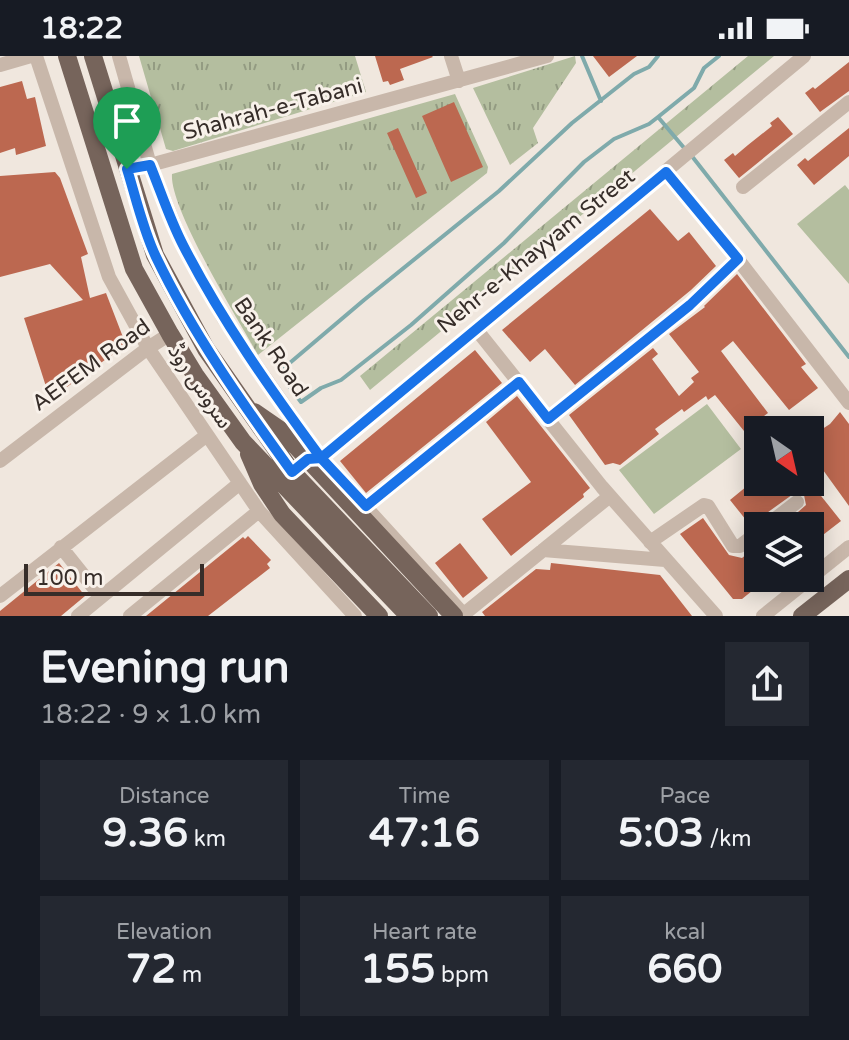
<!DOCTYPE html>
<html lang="en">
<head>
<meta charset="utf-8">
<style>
  :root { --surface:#171b24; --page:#242831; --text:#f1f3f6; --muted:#9ea1a6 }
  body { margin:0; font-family:"Varela Round","Noto Sans Arabic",sans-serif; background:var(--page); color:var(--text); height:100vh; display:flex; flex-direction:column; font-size:30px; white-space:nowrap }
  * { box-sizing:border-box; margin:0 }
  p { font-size:26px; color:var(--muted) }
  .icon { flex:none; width:44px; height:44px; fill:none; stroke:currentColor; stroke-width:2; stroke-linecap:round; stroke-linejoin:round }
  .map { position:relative; height:560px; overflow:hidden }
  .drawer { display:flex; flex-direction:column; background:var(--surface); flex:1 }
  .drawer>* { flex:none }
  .needle { width:52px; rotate:146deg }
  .fabs { position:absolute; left:744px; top:360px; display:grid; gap:16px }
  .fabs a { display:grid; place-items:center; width:80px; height:80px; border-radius:0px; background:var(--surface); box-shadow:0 4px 20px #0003; font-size:40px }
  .scale { position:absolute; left:24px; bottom:20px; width:180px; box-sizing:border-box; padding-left:8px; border:4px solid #362d29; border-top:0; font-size:22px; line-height:28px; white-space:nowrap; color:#362d29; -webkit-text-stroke:6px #f8f1ea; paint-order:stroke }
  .pin { position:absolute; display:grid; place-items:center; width:68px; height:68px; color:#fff; margin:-82px -34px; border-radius:50% 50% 50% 0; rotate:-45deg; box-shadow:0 0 8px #0007 }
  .pin .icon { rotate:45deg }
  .round { display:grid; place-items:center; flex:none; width:84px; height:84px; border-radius:0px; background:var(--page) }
  .headline { display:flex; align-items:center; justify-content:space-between; height:136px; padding:0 40px }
  h1 { font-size:44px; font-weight:700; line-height:60px }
  .metrics { display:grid; grid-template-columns:repeat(3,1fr); gap:12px; height:136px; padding:8px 40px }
  .metrics div { display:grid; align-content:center; border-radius:0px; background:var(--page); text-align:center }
  .metrics b { font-size:40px; font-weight:700 }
  .metrics small { font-size:22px; font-weight:400 }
  .metrics p { font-size:22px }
  .status { display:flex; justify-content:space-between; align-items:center; height:56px; padding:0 40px; background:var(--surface); direction:ltr }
  .status svg { height:22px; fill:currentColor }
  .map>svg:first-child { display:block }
  .grass { fill:url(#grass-tufts) }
  .green { fill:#b4be9f }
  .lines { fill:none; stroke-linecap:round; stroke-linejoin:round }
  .stream { stroke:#7faaab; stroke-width:4 }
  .building { fill:#bc6850 }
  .minor { stroke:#c8b7aa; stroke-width:14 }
  .major { stroke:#76645b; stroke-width:18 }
  .route-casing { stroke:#fff; stroke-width:16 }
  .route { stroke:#1a73e8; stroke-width:10 }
  .labels { text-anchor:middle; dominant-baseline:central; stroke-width:6; stroke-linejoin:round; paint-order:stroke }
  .street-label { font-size:22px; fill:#362d29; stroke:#f8f1ea }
</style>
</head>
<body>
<div class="status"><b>18:22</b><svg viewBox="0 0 49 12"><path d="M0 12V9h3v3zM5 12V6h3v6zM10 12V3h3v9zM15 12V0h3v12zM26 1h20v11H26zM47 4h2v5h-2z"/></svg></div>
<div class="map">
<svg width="849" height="560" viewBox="0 0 849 560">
  <defs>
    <pattern id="grass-tufts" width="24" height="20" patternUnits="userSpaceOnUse" patternTransform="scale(2)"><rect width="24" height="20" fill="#b4be9f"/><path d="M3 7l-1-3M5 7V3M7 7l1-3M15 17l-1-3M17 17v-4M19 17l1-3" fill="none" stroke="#939b82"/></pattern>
  </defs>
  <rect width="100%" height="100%" fill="#f0e7de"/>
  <path class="grass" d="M139 0H355L366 36 173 95 166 93Z
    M575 0 576 7 533 72 538 87 510 109 473 32Z
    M748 0H774L370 334 360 320Z
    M455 38 488 111 487 117 258 299C239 265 169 152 172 118Z"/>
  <path class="green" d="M845 129 849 134V228L797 168Z
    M707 348 741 393 654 458 619 414Z"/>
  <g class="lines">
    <path class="stream" d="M582 0 601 45
      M658 0 649 11 634 18 572 67 499 135 364 244 285 311 284 323 301 346 321 332 341 324 411 269 504 187 584 106 614 83 649 68 658 61 694 32 704 12 719 0
      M658 61 685 93
      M691 99 849 301"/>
  </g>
  <path class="building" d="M375 0H432L433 1 400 13 404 24 390 29 388 25 383 26Z
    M593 0H637L609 21Z
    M849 6V35L820 56 805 37 813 31 815 33Z
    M22 25 27 43 35 41 46 90 16 99 15 92 0 97V31Z
    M454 46 483 111 451 126 422 60Z
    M778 61 793 78 739 122 724 104 733 97 735 100 748 89 772 70 770 67Z
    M398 72 427 137 416 142 387 77Z
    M849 72V100L814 129 797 109 805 102 808 105Z
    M55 116 60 122 88 198 81 201 90 242 106 237 126 289 50 343 24 262 83 244 50 208 0 221V120Z
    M650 153 678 185 689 176 716 210 691 234 575 329 545 293 530 306 502 274Z
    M737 218 806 308 801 311 818 332 789 354 733 285 721 295 768 357 744 375 715 339 708 344 706 340 684 356 682 353 655 373 659 378 620 409 613 407 605 409 569 359 653 292 658 298 652 303 679 340 694 326 691 322 699 316 669 278 705 251 704 250Z
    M475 294 502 327 366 437 340 405Z
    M517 340 590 432 583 438 584 441 511 500 482 463 531 426 486 366Z
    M840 356 849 368V450L810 396V381L830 368Z
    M758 421V426H810L841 465 810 489V470H782L806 449 804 439 796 436 750 469 730 444Z
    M703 462 729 499 742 502 758 489V522H768L742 543H733L680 478Z
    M248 480 271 504 267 508 270 512 208 560H146L243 481 245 483Z
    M460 487 488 522 463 542 435 507Z
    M59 507 85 540 61 560H0V555Z
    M551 507 660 519 692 560H485L482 556 536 513 550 514Z"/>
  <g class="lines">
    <path class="minor" d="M36 0 109 221 148 292 259 455 355 560
      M119 0 150 109 182 187 224 263 321 402 465 560
      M451 0 459 25
      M0 9 31 0
      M127 113 150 109 547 0
      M666 116 733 197 849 347
      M743 131 849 46
      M476 273 602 431 716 560
      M548 363 690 249 738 203
      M312 403 321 402 804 0
      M0 405 148 292 170 278
      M366 450 519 326
      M766 470 797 446
      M650 486 704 449 708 450 733 490H740L758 476
      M61 491 101 541
      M543 494 665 504
      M0 540 207 379
      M464 558 610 440
      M78 560 240 427
      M130 560 259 455
      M763 560 849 491"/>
    <path class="major" d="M67 0 134 213 170 278 195 319 243 386 409 560
      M93 0 155 199 206 293 292 416 429 560
      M254 356 283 376 454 560
      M249 398 262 428 282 458 379 560
      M802 560 849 523"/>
  </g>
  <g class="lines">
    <g class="route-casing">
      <path id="route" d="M127 113C136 142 143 174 156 201 193 278 242 347 292 416L308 403 321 402 366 450 519 326 548 363 690 249 738 203 666 116 321 402C271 334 222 265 183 189 170 164 161 136 150 109L127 113"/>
    </g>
    <use href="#route" class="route"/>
  </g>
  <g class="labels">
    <g class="street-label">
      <text transform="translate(273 53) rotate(-15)">Shahrah-e-Tabani</text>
      <text transform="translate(536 195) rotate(-39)">Nehr-e-Khayyam Street</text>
      <text transform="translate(271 291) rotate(56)">Bank Road</text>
      <text transform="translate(91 309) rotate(-36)">AEFEM Road</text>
      <text transform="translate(200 330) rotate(56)">سروس روڈ</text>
    </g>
  </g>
</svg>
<div class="fabs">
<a><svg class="needle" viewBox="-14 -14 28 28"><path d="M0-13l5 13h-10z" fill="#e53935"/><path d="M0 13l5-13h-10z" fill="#9ea1a6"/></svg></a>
<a><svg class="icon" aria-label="layers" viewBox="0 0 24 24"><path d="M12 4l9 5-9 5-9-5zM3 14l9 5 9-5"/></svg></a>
</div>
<div class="scale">100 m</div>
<div class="pin" style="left:127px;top:113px;background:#1e9e55"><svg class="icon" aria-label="arrive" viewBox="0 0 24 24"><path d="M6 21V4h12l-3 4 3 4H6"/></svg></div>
</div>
<section class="drawer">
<div class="headline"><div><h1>Evening run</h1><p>18:22 · 9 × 1.0 km</p></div><a class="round"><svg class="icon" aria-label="share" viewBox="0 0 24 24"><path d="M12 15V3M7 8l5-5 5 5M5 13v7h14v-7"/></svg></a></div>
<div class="metrics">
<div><p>Distance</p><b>9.36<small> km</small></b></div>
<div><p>Time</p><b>47:16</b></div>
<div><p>Pace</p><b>5:03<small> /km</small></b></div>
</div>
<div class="metrics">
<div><p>Elevation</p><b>72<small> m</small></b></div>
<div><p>Heart rate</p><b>155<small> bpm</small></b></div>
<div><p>kcal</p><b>660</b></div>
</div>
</section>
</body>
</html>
